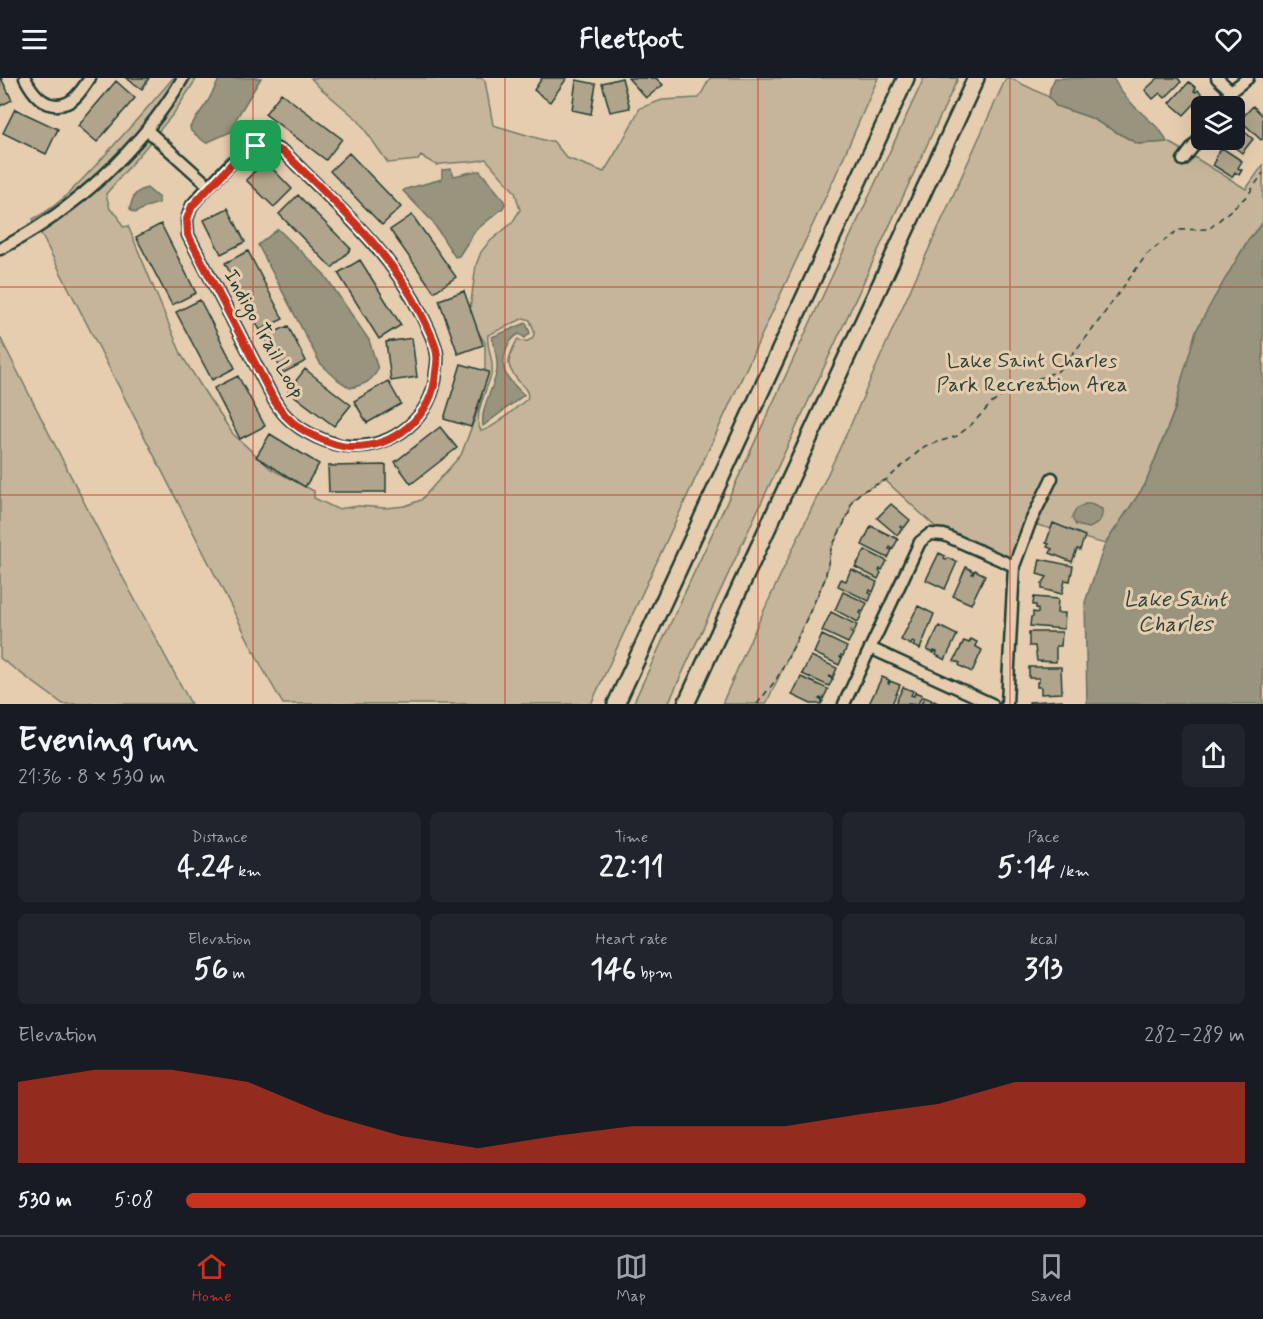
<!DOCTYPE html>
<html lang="en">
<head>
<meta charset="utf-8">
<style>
  :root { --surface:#171b24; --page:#20242c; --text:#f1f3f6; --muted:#9ea1a6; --line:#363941; --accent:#c8321e }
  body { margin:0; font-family:Mynerve,sans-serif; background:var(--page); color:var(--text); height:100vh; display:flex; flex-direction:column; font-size:22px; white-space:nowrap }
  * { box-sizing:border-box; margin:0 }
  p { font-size:20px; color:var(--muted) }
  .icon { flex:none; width:33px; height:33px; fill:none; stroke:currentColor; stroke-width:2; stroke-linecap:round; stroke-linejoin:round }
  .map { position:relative; height:626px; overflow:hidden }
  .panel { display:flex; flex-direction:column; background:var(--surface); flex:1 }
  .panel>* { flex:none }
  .buttons { position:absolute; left:1191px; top:18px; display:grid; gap:12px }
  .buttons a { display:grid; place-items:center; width:54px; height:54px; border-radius:9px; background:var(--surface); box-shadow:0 6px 24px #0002; font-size:30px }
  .pin { position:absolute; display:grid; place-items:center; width:51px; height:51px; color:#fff; margin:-26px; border-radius:12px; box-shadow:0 3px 9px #0006 }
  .round { display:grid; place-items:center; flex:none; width:63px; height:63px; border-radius:9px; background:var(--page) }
  .head { display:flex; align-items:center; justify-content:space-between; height:102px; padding:0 18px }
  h1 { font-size:33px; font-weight:800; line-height:45px }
  .figures { display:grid; grid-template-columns:repeat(3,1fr); gap:9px; height:102px; padding:6px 18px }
  .figures div { display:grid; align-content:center; border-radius:9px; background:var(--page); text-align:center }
  .figures b { font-size:30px; font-weight:800 }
  .figures small { font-size:16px; font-weight:400 }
  .figures p { font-size:16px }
  .chart { height:168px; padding:12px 18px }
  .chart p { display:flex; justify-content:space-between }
  .chart svg { width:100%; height:108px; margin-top:6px; fill:var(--accent); opacity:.7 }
  ul { padding:0 18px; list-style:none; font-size:20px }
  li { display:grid; grid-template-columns:96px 72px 1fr; align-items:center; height:45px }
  li i { height:15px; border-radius:8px; background:var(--accent) }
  header { display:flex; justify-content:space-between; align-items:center; height:78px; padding:0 18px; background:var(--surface); font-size:27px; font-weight:800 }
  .tabs { display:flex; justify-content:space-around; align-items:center; height:84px; border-top:2px solid var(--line); background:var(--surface); font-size:16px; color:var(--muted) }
  .tabs a { display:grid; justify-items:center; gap:3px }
  .tabs .current { color:var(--accent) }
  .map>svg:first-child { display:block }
  .green { fill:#c6b59a; stroke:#727967; stroke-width:1.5; fill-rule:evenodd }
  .water { fill:#98947e; stroke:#687160; stroke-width:1.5 }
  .building { fill:#b0a48c; stroke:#1f3d34; stroke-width:1.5 }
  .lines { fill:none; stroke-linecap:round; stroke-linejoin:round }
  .minor-casing { stroke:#1f3d34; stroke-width:15 }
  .highway-casing { stroke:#1f3d34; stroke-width:20 }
  .path { stroke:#1f3d34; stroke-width:1.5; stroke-dasharray:6 4.5; stroke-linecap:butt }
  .minor { stroke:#e7cdaf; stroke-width:10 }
  .highway { stroke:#e7cdaf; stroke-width:15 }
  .route-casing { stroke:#fff; stroke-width:12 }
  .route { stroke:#c8321e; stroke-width:8 }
  .grid { fill:none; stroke:#c8321e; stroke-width:1.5; stroke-opacity:0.55 }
  .labels { text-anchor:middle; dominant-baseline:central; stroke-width:6; stroke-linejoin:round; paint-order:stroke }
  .street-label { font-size:21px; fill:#1f3d34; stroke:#e7cdaf }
  .park-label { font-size:21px; fill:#274339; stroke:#e7cdaf }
  .water-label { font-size:22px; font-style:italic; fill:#2b463b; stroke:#e7cdaf }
</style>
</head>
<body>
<header><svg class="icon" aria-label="menu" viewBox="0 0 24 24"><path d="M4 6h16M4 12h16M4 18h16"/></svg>Fleetfoot<svg class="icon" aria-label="heart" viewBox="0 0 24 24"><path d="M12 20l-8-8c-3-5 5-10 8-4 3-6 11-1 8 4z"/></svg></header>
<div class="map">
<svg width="1263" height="626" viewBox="0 0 1263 626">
  <rect width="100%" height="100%" fill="#e7cdaf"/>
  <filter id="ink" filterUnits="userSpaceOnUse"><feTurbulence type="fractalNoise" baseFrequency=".0167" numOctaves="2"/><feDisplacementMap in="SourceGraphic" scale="12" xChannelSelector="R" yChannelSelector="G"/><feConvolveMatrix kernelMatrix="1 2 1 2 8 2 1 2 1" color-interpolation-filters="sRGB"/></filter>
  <g filter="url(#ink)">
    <path class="green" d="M173 0H177C141 59 91 105 35 144L33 141C58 129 77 107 96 87 122 58 148 30 173 0Z
      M189 0H197L174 35 158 54 155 51Z
      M311 0H482L485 3 493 47 547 63H553L567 80 604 94 622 64 640 30 662 22 699 20 710 0H878L838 92 591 626H283L263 591 40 154 70 133 111 99 147 60 151 63 106 116 110 131 118 138 123 149 128 148 182 278 208 319 233 356 271 391 314 413V420L337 431 359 428 386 430 405 428 421 422 461 377 481 324 485 294V265L469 239 476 187 481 174 488 165 512 145 520 132 515 114 486 81C468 86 453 83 436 87L421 78 418 82 388 85 358 42 318 8ZM524 240 530 242C531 246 535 252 534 256 532 264 524 265 518 261L517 262C506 283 505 288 521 306 525 310 527 312 528 318L527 321C515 330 495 350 481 353 472 338 488 310 492 294 494 281 486 269 488 257Z
      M924 0H958L668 626H633Z
      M1006 0H1010L1049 19 1056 28 1089 39 1138 66 1167 64 1176 68 1246 111 1263 87V144L1248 162 1196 253 1174 333 1145 407 1105 466 1030 445 1014 488 944 457 885 402 861 414 852 423 849 435 831 471 825 501 766 626H722L747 569 851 346 894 248Z
      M0 259 114 483 191 626H63L0 580Z"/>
    <path class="water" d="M220 0H261L236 41 235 52 206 65 191 53 190 49 208 23Z
      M1055 0H1113C1121 15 1132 27 1145 38 1155 48 1161 50 1167 64L1138 66 1089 39 1056 28 1049 19 1050 11Z
      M451 91 454 98 476 93H480L503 121 505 126 503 130 475 153 459 178 455 179 432 143 403 113 406 111 442 101V92Z
      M147 110 159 120V125L146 129 135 135 131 133 130 130C133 118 134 114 147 110Z
      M1263 144V626H1087L1085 524 1105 466 1145 407 1176 329 1181 304 1196 253 1214 220 1248 162Z
      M278 151 324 196 369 262 378 291C372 304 363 307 350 310L338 302 320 285 258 167Z
      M526 245 530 255 525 260 519 256C507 262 501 281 505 294 508 302 518 311 524 317L483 348C480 329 494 311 497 292 498 281 495 270 492 259Z
      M1085 426H1091L1102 431C1103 442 1098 446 1089 450L1076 447 1072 440 1076 431Z"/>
    <path class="building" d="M0 0H1L12 22 0 28Z
      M126 0H149L142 11Z
      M542 0H567L550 24 534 12Z
      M622 0 630 30 610 34 602 5Z
      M628 0H656L663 7 646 20Z
      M1158 0H1178L1181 4 1165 20 1160 15 1153 21 1145 12Z
      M576 2 596 6 591 36 572 32Z
      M116 3 135 20 97 64 78 48Z
      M1189 4 1196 10 1194 13 1196 14 1198 12 1203 17 1184 37 1170 25Z
      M281 15 342 61 326 82 265 36Z
      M1253 28 1263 38V60L1261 62 1240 42Z
      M15 31 58 51 46 76 3 55Z
      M1239 49 1253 61 1242 75 1225 62H1234V55Z
      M1222 70 1242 83 1238 90 1242 92 1239 97 1235 94 1232 99 1213 87 1216 82H1215L1216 78Z
      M349 75 401 129 382 147 330 93Z
      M265 83 292 111 274 129 246 102Z
      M298 117 351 171 332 190 279 136Z
      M228 130 245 164 221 176 204 142Z
      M412 137 456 199 434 214 390 152Z
      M161 146 196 215 172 227 136 159Z
      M248 173 283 241 260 252 225 185Z
      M360 182 401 247 379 261 338 195Z
      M464 213 483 267 458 276 439 222Z
      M200 222 235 290 212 302 176 234Z
      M288 248 306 283 283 295 264 259Z
      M412 260 417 299 391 303 386 264Z
      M461 286 489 294 471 349 444 341Z
      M305 291 351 327 334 348 288 313Z
      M238 298 265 348 240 361 214 310Z
      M388 303 401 326 367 345 354 323Z
      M440 349 457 370 411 406 395 384Z
      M270 356 319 386 305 409 256 379Z
      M386 387V414H329L328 388Z
      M891 426 910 442 904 450 901 448 900 449 902 451 897 457 877 440Z
      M1053 445 1085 458 1080 472 1077 471 1072 484 1050 475 1052 471 1047 469 1049 466 1046 465Z
      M871 448 898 461 893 471 890 469 889 471 892 472 888 480 862 467Z
      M865 472 887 483 882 492 880 491 879 493 881 495 878 501 855 489Z
      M939 475 945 478 944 481 946 482 948 480 957 484 945 511 926 502Z
      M1040 481 1073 488 1070 503 1065 502 1062 516 1042 511V506L1047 499 1037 496Z
      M966 489 973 493 972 496H973L975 492 985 497 971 526 953 518Z
      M851 491 877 504 873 514 870 512 869 515 872 516 869 523 838 508 841 501 846 503Z
      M843 514 867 525 863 534 861 533 860 535 862 536 858 544 835 532Z
      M1034 519 1058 521 1057 535H1065L1064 551 1030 548 1031 539H1033V534L1038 535V531L1036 530V527H1033V525Z
      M918 528 934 536 920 571 913 568 915 565 912 564 911 567 901 562Z
      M831 534 857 547 854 554 851 552 850 554 853 556 848 565 822 553Z
      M939 548 957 557 945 582 936 577 937 574 934 573V575L927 572Z
      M1029 554H1062L1061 568H1056V584L1037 583 1035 568H1029Z
      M822 557 847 569 843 578 841 577 840 579 842 580 839 587 814 575Z
      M971 561 977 564 975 568 982 572 972 594 962 589 959 587 960 585 954 583 964 563 969 565Z
      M811 578 837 590 833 599 830 598 829 599 833 601 829 608 802 596Z
      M1029 589H1061L1062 615 1041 616V609H1037V604H1039V600H1029Z
      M801 599 828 611 823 621 820 620 819 621 823 623 821 626H811L792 617Z
      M882 599 889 602 888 605 889 606 890 603 900 607 892 626H869Z
      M903 609 913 613 911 617 914 618 915 614 922 617 918 626H895Z
      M924 619 932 622 931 624 933 625 934 623 940 626H921Z
      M1062 622V626H1029V624Z"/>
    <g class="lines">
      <g class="minor-casing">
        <path id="minor" d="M25 0C33 16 46 33 67 25 77 21 84 8 90 0
          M1217 0 1231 13
          M1220 28 1231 13 1248 0
          M147 52 209 108C226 92 246 62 272 69 276 70 281 73 285 75 335 126 391 173 422 238 428 250 435 263 437 276 438 282 437 288 436 294 433 339 393 371 349 368 331 368 300 353 288 340 282 335 278 328 274 322L188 157 187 141 192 127 209 108
          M1183 82 1202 57
          M0 171C74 133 140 72 183 0
          M870 570 992 626
          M844 626 920 464 930 456 944 457 1014 488
          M1007 626 1014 488 1030 445 1052 400"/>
      </g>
      <g class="highway-casing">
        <path id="highway" d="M616 626 906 0
          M686 626 976 0"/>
      </g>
      <path class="path" d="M757 626 776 602 796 564 825 501 831 471 849 435 852 423 861 414 886 402 925 368 957 358 971 347 992 325 1019 308 1058 293 1090 255 1147 176 1178 152 1209 151 1248 117 1263 95"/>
      <use href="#minor" class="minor"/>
      <use href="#highway" class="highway"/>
    </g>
  </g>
  <g class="lines" filter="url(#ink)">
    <g class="route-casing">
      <path id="route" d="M256 68 271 69 285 75C335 125 391 173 422 238 428 250 435 263 437 276 438 282 437 288 436 294 433 339 393 371 349 369 331 368 300 353 288 340 282 335 278 328 274 322L188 157 187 141 192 128 244 73Z"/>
    </g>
    <use href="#route" class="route"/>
  </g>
  <path class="grid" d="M253 0V626M505 0V626M758 0V626M1010 0V626M0 209H1263M0 417H1263"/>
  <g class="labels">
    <g class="street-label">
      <text transform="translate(264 256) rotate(61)">Indigo Trail Loop</text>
    </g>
    <g class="park-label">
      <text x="1032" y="283">Lake Saint Charles<tspan x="1032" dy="24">Park Recreation Area</tspan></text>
    </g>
    <g class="water-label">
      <text x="1175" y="522">Lake Saint<tspan x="1175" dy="25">Charles</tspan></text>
    </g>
  </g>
</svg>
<div class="buttons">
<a><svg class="icon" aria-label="layers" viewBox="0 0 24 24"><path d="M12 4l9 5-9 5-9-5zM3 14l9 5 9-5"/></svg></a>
</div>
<div class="pin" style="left:256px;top:68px;background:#1e9e55"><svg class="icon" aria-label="arrive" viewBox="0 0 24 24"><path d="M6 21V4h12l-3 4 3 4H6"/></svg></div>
</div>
<section class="panel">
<div class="head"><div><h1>Evening run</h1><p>21:36 · 8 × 530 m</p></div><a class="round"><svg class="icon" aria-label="share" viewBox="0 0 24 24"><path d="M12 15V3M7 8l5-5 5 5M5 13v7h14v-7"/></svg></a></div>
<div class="figures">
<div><p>Distance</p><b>4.24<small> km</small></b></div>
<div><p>Time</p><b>22:11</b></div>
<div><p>Pace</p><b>5:14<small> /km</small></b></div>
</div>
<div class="figures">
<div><p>Elevation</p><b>56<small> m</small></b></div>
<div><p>Heart rate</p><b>146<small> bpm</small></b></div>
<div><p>kcal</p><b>313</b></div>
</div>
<div class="chart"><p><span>Elevation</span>282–289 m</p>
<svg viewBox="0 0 160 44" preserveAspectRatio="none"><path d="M0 44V11L10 6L20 6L30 11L40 24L50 33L60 38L70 33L80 29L90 29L100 29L110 24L120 20L130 11L140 11L150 11L160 11V44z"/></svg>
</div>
<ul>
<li><b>530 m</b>5:08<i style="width:85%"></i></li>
</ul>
</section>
<nav class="tabs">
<a class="current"><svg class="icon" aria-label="home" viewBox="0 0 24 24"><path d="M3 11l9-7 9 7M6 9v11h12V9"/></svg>Home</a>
<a><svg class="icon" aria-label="map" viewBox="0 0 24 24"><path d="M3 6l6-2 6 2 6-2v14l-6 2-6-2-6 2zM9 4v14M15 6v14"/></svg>Map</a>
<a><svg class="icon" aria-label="saved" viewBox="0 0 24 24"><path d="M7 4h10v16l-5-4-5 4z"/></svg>Saved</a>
</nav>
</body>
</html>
